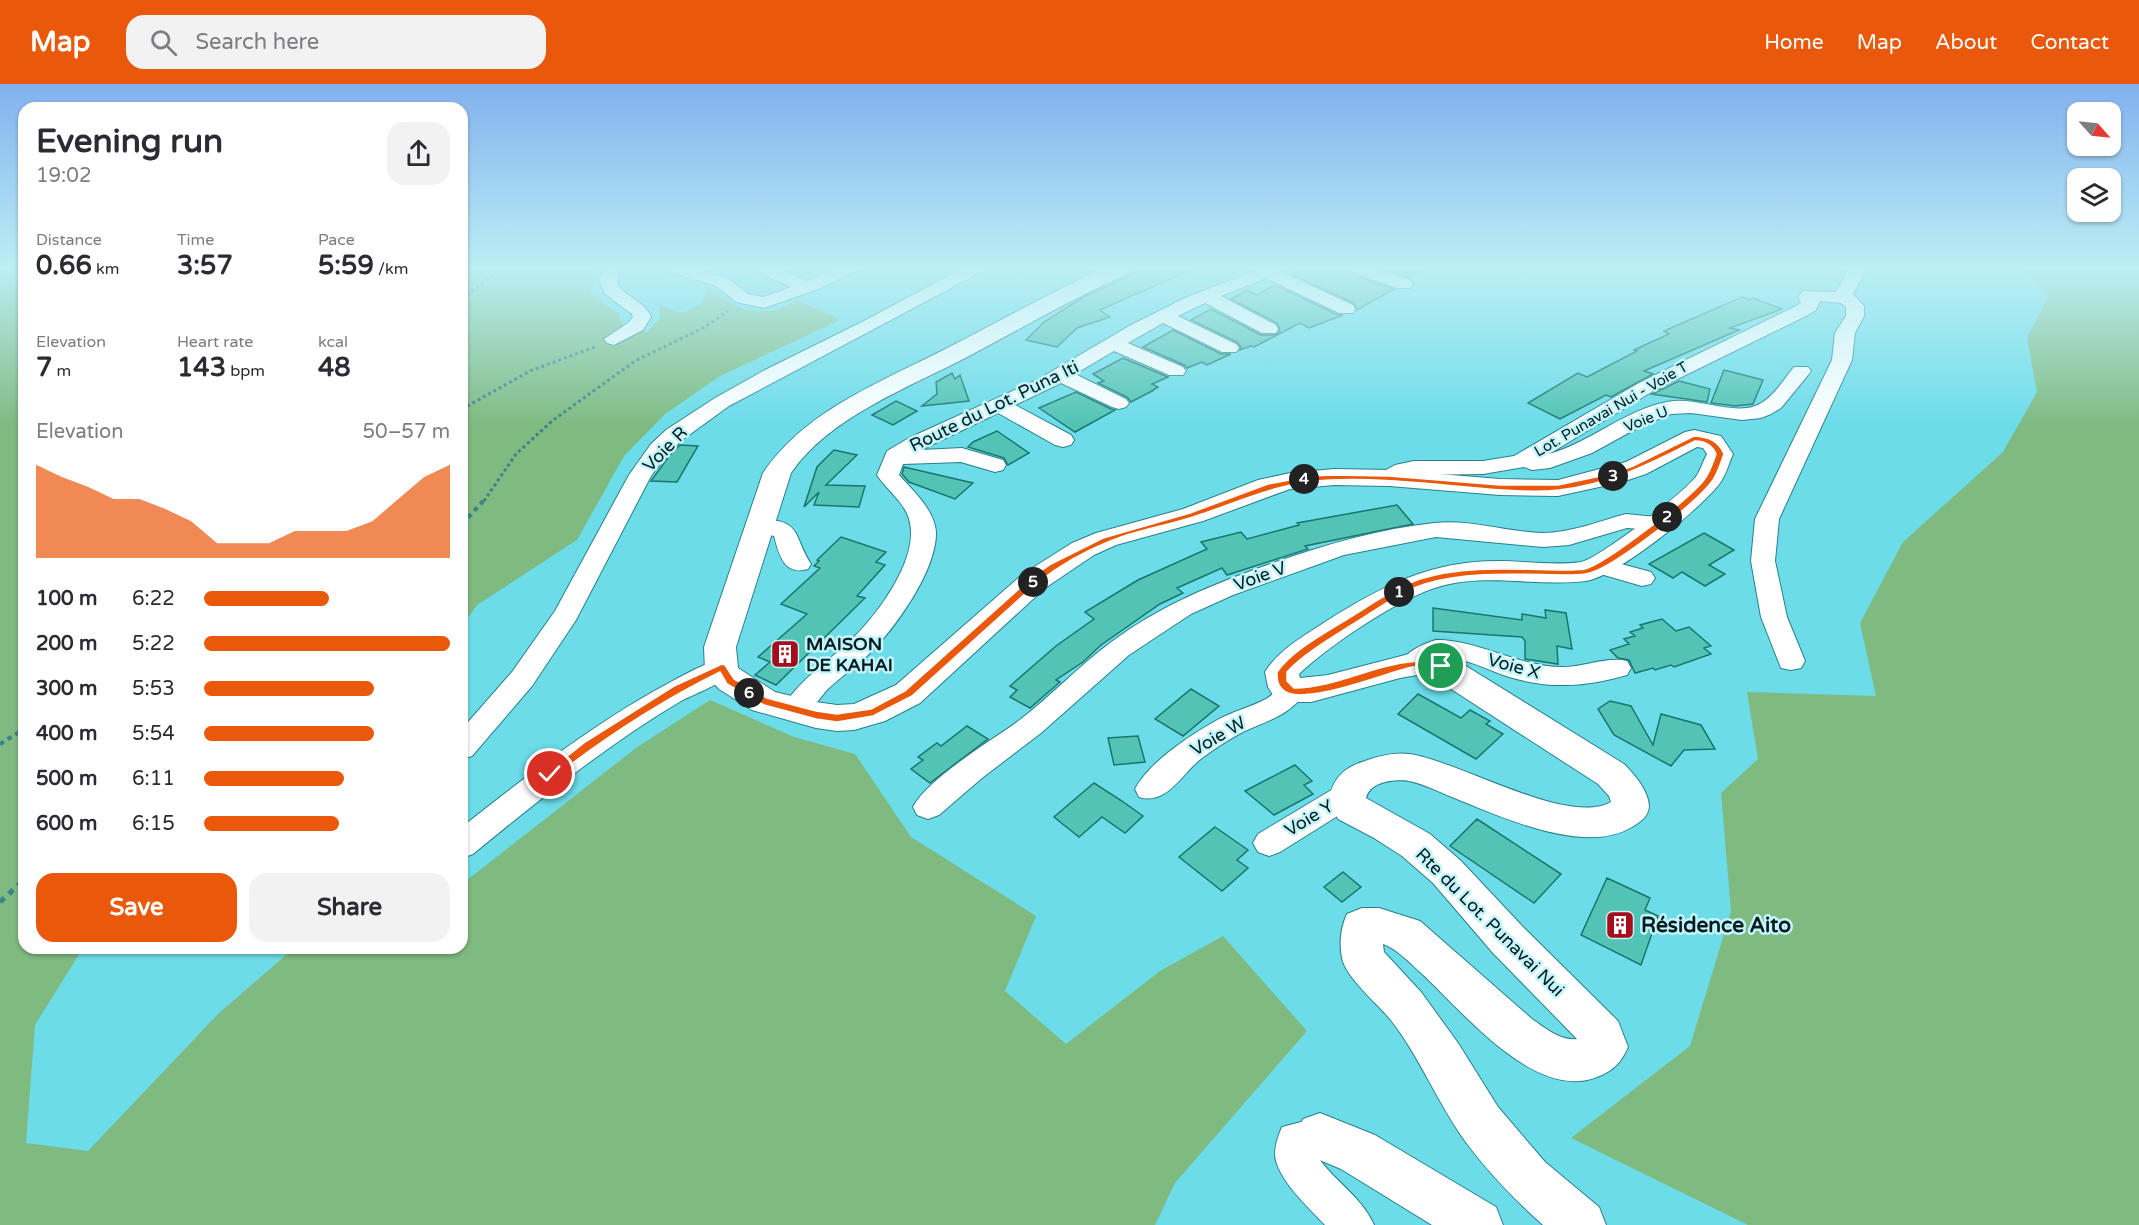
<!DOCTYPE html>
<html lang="en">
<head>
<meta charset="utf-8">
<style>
  :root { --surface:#fff; --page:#f2f2f3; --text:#2b2b33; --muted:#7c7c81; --accent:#ea580c }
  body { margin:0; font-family:"Varela Round",sans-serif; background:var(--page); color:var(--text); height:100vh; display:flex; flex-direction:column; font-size:22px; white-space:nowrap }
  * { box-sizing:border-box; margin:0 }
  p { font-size:20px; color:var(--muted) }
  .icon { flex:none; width:33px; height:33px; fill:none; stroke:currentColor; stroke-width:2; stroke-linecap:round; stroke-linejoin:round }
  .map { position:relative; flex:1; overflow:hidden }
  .sheet { position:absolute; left:18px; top:18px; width:450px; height:852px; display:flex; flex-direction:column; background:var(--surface); border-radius:18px; box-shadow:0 2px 4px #0004 }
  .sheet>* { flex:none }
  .needle { width:39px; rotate:117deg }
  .controls { position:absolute; left:2067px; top:18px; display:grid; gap:12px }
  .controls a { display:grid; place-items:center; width:54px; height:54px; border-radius:12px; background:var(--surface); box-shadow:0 2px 4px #0004; font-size:30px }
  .pin { position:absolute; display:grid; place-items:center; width:51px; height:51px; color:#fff; margin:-26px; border:3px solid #fff; border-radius:50%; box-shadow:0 2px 6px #0007 }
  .km { position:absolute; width:30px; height:30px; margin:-15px; border-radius:50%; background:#222; color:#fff; font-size:16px; line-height:30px; text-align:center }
  .round { display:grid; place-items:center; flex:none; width:63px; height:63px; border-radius:18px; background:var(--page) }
  .overview { display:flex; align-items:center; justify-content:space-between; height:102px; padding:0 18px }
  h1 { font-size:33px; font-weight:700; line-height:45px }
  .figures { display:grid; grid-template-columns:repeat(3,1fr); gap:9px; height:102px; padding:6px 18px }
  .figures div { display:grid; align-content:center }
  .figures b { font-size:26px; font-weight:700 }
  .figures small { font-size:16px; font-weight:400 }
  .figures p { font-size:16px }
  .chart { height:168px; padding:12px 18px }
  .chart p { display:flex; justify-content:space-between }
  .chart svg { width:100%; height:108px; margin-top:6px; fill:var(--accent); opacity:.7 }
  .action { display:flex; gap:12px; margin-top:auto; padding:12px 18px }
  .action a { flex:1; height:69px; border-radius:18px; background:var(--accent); color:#fff; font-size:24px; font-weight:700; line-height:69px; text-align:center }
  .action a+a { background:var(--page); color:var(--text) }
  ul { padding:0 18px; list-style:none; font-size:20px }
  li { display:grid; grid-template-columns:96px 72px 1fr; align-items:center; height:45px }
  li i { height:15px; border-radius:8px; background:var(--accent) }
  header { display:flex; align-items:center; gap:36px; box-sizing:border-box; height:84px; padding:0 30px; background:var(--accent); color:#fff }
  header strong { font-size:28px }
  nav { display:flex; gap:33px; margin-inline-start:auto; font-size:21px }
  .search { width:420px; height:54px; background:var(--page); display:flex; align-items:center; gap:15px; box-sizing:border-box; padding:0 21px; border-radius:18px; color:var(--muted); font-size:22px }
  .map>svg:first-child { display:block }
  .green { fill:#7fba81 }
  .building { fill:#53c3b6; stroke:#1a766d; stroke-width:1.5 }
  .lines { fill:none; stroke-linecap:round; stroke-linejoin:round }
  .minor-casing { stroke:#27818a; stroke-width:2 }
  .secondary-casing { stroke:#27818a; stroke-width:2 }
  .path-far2 { stroke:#3b828a; stroke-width:3; stroke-dasharray:3 3; stroke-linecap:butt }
  .path-far1 { stroke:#3b828a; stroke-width:4; stroke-dasharray:4.5 4.5; stroke-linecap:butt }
  .path { stroke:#3b828a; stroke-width:5; stroke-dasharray:6 6; stroke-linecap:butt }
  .minor { fill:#fff; fill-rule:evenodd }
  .secondary { fill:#fff; fill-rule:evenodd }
  .route { fill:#ea580c; stroke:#fff; stroke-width:1.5 }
  .labels { text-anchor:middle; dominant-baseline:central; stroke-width:5; stroke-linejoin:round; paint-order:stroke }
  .far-street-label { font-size:15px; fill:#031c1f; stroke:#c2f4fa }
  .street-label { font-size:18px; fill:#031c1f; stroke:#c2f4fa }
  .poi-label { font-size:18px; font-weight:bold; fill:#031c1f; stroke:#c2f4fa; text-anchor:start }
  .near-poi-label { font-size:21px; font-weight:bold; fill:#031c1f; stroke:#c2f4fa; text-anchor:start }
</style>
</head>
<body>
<header>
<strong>Map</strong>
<div class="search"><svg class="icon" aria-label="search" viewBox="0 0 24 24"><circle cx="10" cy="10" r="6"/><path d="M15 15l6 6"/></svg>Search here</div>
<nav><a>Home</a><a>Map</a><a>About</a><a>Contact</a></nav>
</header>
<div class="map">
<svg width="2139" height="1141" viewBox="0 0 2139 1141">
  <rect width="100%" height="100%" fill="#6cdce9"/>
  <path class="green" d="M0 183H24V864H83L35 941 26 1059 88 1067 219 929 294 864H462V800L636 664 710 616 794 653 855 670 911 753 1036 832 1005 907 1066 960 1160 887 1223 852 1307 947 1175 1099 1155 1141H0Z
    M462 183H597L592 186 591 210 619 230 622 241 646 248 660 235 659 221 682 229 700 220 709 206 744 226 776 227 798 216 840 236 720 292 665 330 624 372 577 456 477 521 462 542Z
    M2025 183H2139V1141H1748L1571 1054 1690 962 1731 827 1721 709 1758 675 1747 608 1876 612 1860 539 1903 458 2003 368 2037 308 2027 254 2048 213Z"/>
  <path class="building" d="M1147 183H1197L1100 226 1110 233 1077 244 1057 263 1026 256 1044 238 1082 214Z
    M1308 183H1343L1347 189 1394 205 1357 226 1354 219 1293 191Z
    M1376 183H1427L1411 194Z
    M1275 201 1338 231H1343L1309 244 1300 239 1254 263 1251 262 1240 266 1241 263 1237 258 1191 236 1211 225 1261 251H1276L1280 246 1277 239 1231 215 1247 206 1257 211Z
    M1742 213 1749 216 1753 214 1782 225 1730 244 1739 246 1644 287 1653 290 1611 313 1606 311 1560 335 1528 319 1578 289 1587 293 1591 291 1637 267 1634 266 1669 250 1664 247Z
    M1173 246 1221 270H1231L1207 281 1202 278 1187 284 1184 281 1143 263Z
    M1123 274 1168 293 1152 300 1158 303 1153 306H1154L1131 318 1127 313 1098 299 1104 297 1093 290Z
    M1724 286 1763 296 1753 320 1735 322 1711 319Z
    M952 289 955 295 960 291 969 317 922 322 937 310 936 298Z
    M1679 297 1710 305 1707 318 1652 310Z
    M1076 308 1111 325 1115 326 1075 348 1039 324Z
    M896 317 917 327 893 341 872 331Z
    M997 347 1029 369 1008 381 1004 374 968 363 973 358Z
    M680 361 698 362 677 398 651 397 669 372Z
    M834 366 857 371 826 401 865 402 859 423 814 421 819 408 804 423 817 383Z
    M904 383 973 399 955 415 909 398 902 390Z
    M1397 421 1413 440 1305 462 1308 465 1227 491 1222 484 1177 504 1183 509 1160 520 1101 561 1083 578 1056 596 1060 598 1030 624 1010 613 1017 606 1010 602 1056 562 1094 535 1085 528 1138 496 1207 465 1201 458 1241 448 1247 455 1299 441 1297 439Z
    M1704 449 1734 466 1709 481 1725 490 1705 502 1682 488 1673 494 1649 480Z
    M841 453 886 468 876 478 885 481 857 512 865 514 776 601 755 591 770 578 758 573 807 530 781 520 820 484 814 482 819 477 817 476Z
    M1433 524 1522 536V530L1546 534 1545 526 1566 529 1572 565 1557 562 1558 580 1525 575V557L1522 553 1433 547Z
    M1662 535 1676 547 1689 543 1711 562 1704 564 1711 570 1674 583 1671 581 1655 586 1653 584 1635 589 1629 576 1618 574 1610 566 1629 560 1624 555 1635 552 1630 548 1643 544 1640 541Z
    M1191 605 1219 622 1183 652 1155 635Z
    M1418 610 1461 634 1470 626 1490 637 1486 640 1503 650 1476 675 1398 630Z
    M1610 617 1631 622 1653 661 1661 630 1701 641 1715 665 1684 666 1671 682 1614 651 1598 625Z
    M967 642 988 655 930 699 911 685 923 676 918 673 937 659 941 662Z
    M1138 652 1145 678 1114 681 1108 654Z
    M1295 681 1312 697 1304 701 1313 710 1274 731 1245 707Z
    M1094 699 1122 717 1143 732 1125 749 1102 733 1079 753 1054 733Z
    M1477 735 1561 790 1534 819 1450 762Z
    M1215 743 1248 766 1237 776 1248 784 1222 807 1179 773Z
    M1343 788 1361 803 1342 818 1324 803Z
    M1607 794 1650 814 1645 826 1658 832 1641 881 1581 851Z"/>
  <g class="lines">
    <g class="minor-casing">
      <path id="minor" d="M606 183H622C621 186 617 192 617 197 618 210 646 217 651 233L643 246 614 261 607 259 604 255 629 238 633 233 632 230 605 210 599 195Z
        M663 183H689L728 194 748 210 763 213 791 203 756 188 754 183H774L807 197 837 183H859L856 187 821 204 764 224 736 218 716 202 666 187Z
        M965 183H986L983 187 729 322 682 356 667 370 651 392 576 536 532 602 472 672 462 675V645L512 588 555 527 629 391 651 360 666 346 715 314 765 286 864 237Z
        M1265 183H1287L1281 188 1353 221 1355 225 1353 229H1339L1266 194 1221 212 1276 241 1278 245 1276 249H1262L1205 219 1178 232 1236 260 1239 264 1236 268H1222L1163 239 1128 259 1183 283 1186 287 1183 291H1169L1114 267 1075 290 1126 315 1129 319 1126 323 1119 325 1112 323 1061 299 1015 321 1071 351 1074 356 1071 361 1063 363 1055 361 998 329 921 366 962 364 1003 376 1006 381 1003 386 995 388 961 378 903 380 899 391C913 407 934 425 936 448 937 486 895 545 868 571 856 582 842 592 830 603 815 617 808 640 785 633L781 626C798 597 824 581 849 558 876 533 921 474 909 435 905 419 886 405 877 391L887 367 909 354 1037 296 1131 241 1187 213Z
        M1345 183H1370L1410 196 1413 200 1410 204H1398L1348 187Z
        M1848 183H1865V188L1853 210 1864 222V232L1855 249 1852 276 1779 435 1775 477 1787 533 1805 577 1801 584 1791 586 1781 584 1761 533 1751 477 1755 435 1832 276 1835 249 1846 232V223L1841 219 1820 217 1816 226 1808 231 1653 307 1549 370C1591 358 1625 326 1667 318 1695 312 1730 331 1755 322 1771 317 1784 295 1794 283H1808L1811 287 1808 291 1781 324 1771 330 1761 334 1742 336 1691 329 1671 330 1641 342 1592 369 1550 384 1532 386 1524 383 1483 390 1414 391 1389 401 1381 399 1378 394 1381 389 1395 381 1414 377H1483L1514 372 1639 299 1794 223 1801 219 1798 213 1803 207 1836 208 1847 188Z
        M1626 430 1666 434 1670 439 1666 444 1658 446 1627 444 1569 461 1543 463 1436 453 1344 471 1233 511 1191 530 1129 571 1041 649 982 694 939 731 928 735 917 731 913 723C928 694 993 656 1021 635 1052 611 1079 582 1110 559 1162 520 1216 499 1276 478 1327 460 1380 445 1434 439 1470 435 1507 448 1542 449 1571 449 1599 437 1626 430Z
        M760 435C803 437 792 450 811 480L808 485C784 492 779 471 774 452L752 447 748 442 752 437Z
        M1599 474 1651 488 1655 494 1651 500 1642 502 1590 487 1587 482 1590 477Z
        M1436 556C1480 556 1518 583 1563 583 1583 583 1609 572 1627 577L1631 584 1627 591C1586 603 1549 605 1509 593 1488 586 1468 575 1447 574 1430 573 1426 592 1404 586L1400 579C1407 567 1423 560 1436 556Z
        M722 575 732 577 736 584C728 598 696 609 681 617 607 661 540 715 473 770L462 774V743C524 694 587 645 656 606 677 595 699 581 722 575Z
        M1292 597 1302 600 1306 607C1291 632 1265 637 1241 649 1228 656 1214 665 1202 674 1182 689 1167 722 1139 713L1135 705C1150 677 1192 650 1219 635 1234 627 1251 623 1266 615 1276 609 1280 601 1292 597Z
        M1349 698 1360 702 1364 710 1360 718 1280 768 1269 772 1258 768 1253 759 1258 750 1338 702Z
        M1320 1033 1334 1038 1339 1052 1334 1066 1317 1072C1334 1097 1362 1113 1374 1141H1325C1309 1124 1277 1095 1275 1071 1275 1061 1278 1052 1282 1043Z"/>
    </g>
    <g class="secondary-casing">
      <path id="secondary" d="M1106 183H1134L1131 188C1075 213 1022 244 969 272 910 303 829 333 791 389L736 563 738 584 775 608 816 618 837 621 854 620 896 601 1023 490 1072 459 1096 449 1183 425 1258 396 1290 389 1334 385 1389 386 1500 395 1558 396 1626 378 1685 348 1694 346 1721 352 1733 370C1729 379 1726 391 1720 399 1701 425 1617 492 1586 497 1538 503 1489 489 1441 502 1400 513 1330 561 1299 590L1300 594 1328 591 1413 569 1441 571 1453 574 1624 680C1634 690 1649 707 1649 723 1648 733 1640 738 1632 743 1584 772 1499 732 1452 713 1439 708 1424 700 1409 697 1396 695 1370 697 1366 714L1430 750 1461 777 1523 843 1618 937 1628 963C1621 979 1613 987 1597 993 1534 1018 1461 925 1420 888 1409 878 1397 865 1383 860L1384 868 1421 908 1458 959 1498 1023 1545 1078 1599 1123 1606 1141H1543C1514 1115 1488 1088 1465 1057 1437 1018 1420 973 1390 935 1377 919 1346 894 1342 874 1339 859 1341 843 1347 830L1362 824H1379L1420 837 1532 935C1545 944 1560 957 1577 955L1493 869 1433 799 1402 772 1374 754 1338 735 1329 714C1334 693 1345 683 1365 677 1379 672 1394 668 1409 670 1457 676 1568 743 1611 718L1609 712 1598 700 1431 592 1417 591 1400 594 1311 618H1296L1273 611 1268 603 1265 588C1279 565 1306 551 1328 536 1384 501 1431 477 1498 477 1525 477 1554 482 1581 478 1598 475 1687 407 1697 391 1701 385 1703 377 1707 370L1703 364 1697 363 1646 390 1622 398 1558 412 1500 411 1389 402 1334 401 1290 405 1203 437 1116 461 1094 471 1045 504 920 619 885 637 854 646 837 647 816 644 752 626 719 605 710 595 705 587 704 563 763 389C808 323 887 296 955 260 1006 234 1055 206 1106 183Z
        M1320 1029 1375 1051 1496 1123 1503 1141H1432L1341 1085 1303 1069 1296 1052 1303 1035Z"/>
    </g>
    <path class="path-far2" d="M462 215 503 183
      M462 325 530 287 597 262
      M484 417 516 370 552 337 635 277 705 243 728 227"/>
    <path class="path-far1" d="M462 440 485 415
      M0 660 24 645"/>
    <path class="path" d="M0 818 24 796"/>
    <use href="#minor" class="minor"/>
    <use href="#secondary" class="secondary"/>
  </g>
  <linearGradient id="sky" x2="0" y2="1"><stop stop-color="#82b0ee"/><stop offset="0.54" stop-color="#bdeff5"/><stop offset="1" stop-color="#bdeff5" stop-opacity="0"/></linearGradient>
  <rect width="2139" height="342" fill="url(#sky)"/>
  <path class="route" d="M1694 352C1708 353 1718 356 1724 370 1721 379 1718 388 1713 396 1698 418 1615 482 1590 489 1584 491 1577 491 1571 491 1523 491 1472 486 1425 500 1398 508 1374 528 1350 542 1328 556 1304 570 1287 588V597L1294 604C1345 604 1394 567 1445 580V585C1434 587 1423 581 1412 583 1388 588 1299 625 1282 605 1277 601 1277 594 1277 588 1291 568 1318 553 1339 540 1365 525 1391 505 1420 495 1468 480 1522 486 1571 486 1576 485 1581 486 1585 485 1607 479 1690 414 1704 396 1710 388 1713 379 1716 370 1712 361 1705 357 1695 357 1650 380 1610 400 1559 406 1533 409 1503 406 1477 404 1429 400 1380 394 1331 396 1282 397 1242 417 1196 432 1167 442 1136 446 1108 458 1083 468 1059 482 1037 499L912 612 873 632 837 638 816 635 764 621 727 600 720 588C661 617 606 653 554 693L550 694 545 690 585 658 674 602 722 580 725 581 734 595 767 614 816 627 837 630 871 625 905 607 1031 494 1051 480 1103 454 1190 429 1268 400 1310 392 1334 391 1389 392 1500 401H1558L1610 390 1633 382Z"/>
  <defs>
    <g id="building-square" transform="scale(1.5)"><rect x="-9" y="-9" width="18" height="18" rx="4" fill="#a50d1d" stroke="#c2f4fa"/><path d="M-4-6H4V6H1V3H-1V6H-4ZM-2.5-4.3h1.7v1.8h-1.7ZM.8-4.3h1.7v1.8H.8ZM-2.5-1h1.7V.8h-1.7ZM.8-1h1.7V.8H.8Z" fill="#fff"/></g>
  </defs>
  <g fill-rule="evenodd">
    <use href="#building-square" x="785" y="570"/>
    <use href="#building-square" x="1620" y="841"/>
  </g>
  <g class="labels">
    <g class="far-street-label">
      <text transform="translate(1611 325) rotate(-30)">Lot. Punavai Nui - Voie T</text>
      <text transform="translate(1646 335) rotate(-22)">Voie U</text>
    </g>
    <g class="street-label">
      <text transform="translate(994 322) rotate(-26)">Route du Lot. Puna Iti</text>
      <text transform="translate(665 365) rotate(-46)">Voie R</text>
      <text transform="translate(1260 492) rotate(-20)">Voie V</text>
      <text transform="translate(1514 582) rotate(15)">Voie X</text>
      <text transform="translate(1218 652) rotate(-30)">Voie W</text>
      <text transform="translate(1309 734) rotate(-31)">Voie Y</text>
      <text transform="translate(1490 838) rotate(45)">Rte du Lot. Punavai Nui</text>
    </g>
    <g class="poi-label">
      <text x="806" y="560">MAISON<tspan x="806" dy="21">DE KAHAI</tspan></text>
    </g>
    <g class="near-poi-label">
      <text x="1641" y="841">Résidence Aito</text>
    </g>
  </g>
</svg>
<div class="controls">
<a><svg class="needle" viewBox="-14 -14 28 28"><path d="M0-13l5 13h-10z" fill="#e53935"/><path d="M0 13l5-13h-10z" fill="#7c7c81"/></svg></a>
<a><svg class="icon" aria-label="layers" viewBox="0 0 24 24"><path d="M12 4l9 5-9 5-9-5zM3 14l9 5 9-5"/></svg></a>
</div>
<div class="pin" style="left:1441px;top:582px;background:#1e9e55"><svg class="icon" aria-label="arrive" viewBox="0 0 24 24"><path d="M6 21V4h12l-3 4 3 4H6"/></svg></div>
<div class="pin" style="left:550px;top:690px;background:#d93025"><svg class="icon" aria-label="check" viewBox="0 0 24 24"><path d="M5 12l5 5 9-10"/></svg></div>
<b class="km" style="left:1399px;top:508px">1</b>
<b class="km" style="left:1667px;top:433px">2</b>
<b class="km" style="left:1613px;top:392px">3</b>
<b class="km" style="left:1304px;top:395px">4</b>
<b class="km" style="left:1033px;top:498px">5</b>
<b class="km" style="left:749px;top:609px">6</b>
<section class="sheet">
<div class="overview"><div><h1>Evening run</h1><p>19:02</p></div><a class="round"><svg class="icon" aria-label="share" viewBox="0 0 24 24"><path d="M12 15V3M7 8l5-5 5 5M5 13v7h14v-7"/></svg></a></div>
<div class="figures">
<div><p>Distance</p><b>0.66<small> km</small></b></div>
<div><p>Time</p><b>3:57</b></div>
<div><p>Pace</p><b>5:59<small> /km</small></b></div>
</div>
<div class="figures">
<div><p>Elevation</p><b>7<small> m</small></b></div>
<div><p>Heart rate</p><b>143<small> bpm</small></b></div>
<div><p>kcal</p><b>48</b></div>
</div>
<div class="chart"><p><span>Elevation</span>50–57 m</p>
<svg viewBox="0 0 160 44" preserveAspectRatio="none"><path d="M0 44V6L10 11L20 15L30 20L40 20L50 24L60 29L70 38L80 38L90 38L100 33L110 33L120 33L130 29L140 20L150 11L160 6V44z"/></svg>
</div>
<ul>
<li><b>100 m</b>6:22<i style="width:51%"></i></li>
<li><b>200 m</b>5:22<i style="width:100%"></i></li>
<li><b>300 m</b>5:53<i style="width:69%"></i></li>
<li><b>400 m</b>5:54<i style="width:69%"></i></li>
<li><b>500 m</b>6:11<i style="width:57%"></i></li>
<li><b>600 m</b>6:15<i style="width:55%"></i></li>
</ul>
<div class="action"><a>Save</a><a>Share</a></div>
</section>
</div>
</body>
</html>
